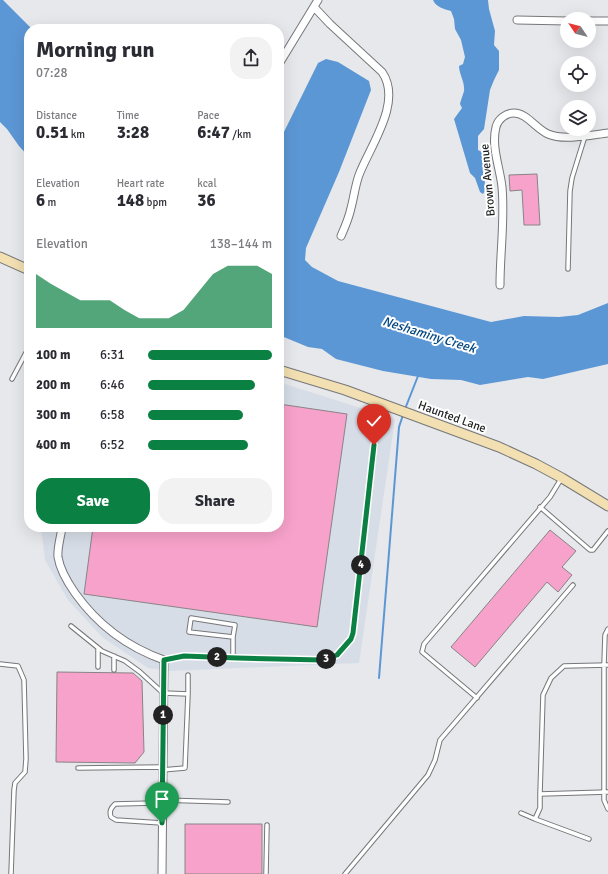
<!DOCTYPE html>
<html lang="en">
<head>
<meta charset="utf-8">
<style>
  :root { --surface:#fff; --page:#f2f2f3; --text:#2b2b33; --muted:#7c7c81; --accent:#0b8043 }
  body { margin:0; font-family:Signika,sans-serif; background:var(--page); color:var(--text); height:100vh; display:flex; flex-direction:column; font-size:15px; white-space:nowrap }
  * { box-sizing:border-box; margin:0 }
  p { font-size:13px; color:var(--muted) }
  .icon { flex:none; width:22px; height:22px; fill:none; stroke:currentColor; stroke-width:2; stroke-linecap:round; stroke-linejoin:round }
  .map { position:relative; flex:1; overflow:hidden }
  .sheet { position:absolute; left:24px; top:24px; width:260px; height:508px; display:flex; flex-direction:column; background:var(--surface); border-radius:16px; box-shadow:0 4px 16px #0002 }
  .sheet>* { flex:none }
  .needle { width:26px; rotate:305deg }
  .fabs { position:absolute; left:560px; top:12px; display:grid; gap:8px }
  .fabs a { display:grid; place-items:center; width:36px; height:36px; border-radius:50%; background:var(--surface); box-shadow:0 4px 16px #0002; font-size:20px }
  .pin { position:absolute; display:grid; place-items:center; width:34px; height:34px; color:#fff; margin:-41px -17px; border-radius:50% 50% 50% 0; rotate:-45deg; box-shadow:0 0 4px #0007 }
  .pin .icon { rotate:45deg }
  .km { position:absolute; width:20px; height:20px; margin:-10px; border-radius:50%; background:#222; color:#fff; font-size:11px; line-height:20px; text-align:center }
  .round { display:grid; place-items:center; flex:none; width:42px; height:42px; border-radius:16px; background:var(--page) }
  .summary { display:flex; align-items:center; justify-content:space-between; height:68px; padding:0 12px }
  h1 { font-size:22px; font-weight:700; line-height:30px }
  .metrics { display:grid; grid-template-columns:repeat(3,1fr); gap:6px; height:68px; padding:4px 12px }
  .metrics div { display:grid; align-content:center }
  .metrics b { font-size:17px; font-weight:700 }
  .metrics small { font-size:11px; font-weight:400 }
  .metrics p { font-size:11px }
  .chart { height:112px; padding:8px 12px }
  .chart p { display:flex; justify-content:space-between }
  .chart svg { width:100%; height:72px; margin-top:4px; fill:var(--accent); opacity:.7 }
  .cta { display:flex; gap:8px; margin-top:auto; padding:8px 12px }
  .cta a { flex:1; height:46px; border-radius:16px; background:var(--accent); color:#fff; font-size:16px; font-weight:700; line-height:46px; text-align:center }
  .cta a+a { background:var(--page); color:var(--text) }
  ul { padding:0 12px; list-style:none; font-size:13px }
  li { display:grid; grid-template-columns:64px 48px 1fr; align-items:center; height:30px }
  li i { height:10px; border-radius:5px; background:var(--accent) }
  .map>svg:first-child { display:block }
  .built { fill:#d7dde7 }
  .water { fill:#5c97d5 }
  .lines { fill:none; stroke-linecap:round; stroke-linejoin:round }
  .stream { stroke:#5c97d5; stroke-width:2 }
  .building { fill:#f7a2ca; stroke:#888486 }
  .lane-casing { stroke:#76777a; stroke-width:5.5 }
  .street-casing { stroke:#76777a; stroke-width:9 }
  .secondary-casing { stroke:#76777a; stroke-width:11 }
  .lane { stroke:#fff; stroke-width:3.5 }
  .street { stroke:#fff; stroke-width:7 }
  .secondary { stroke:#f2dfb2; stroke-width:9 }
  .route-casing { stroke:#fff; stroke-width:8 }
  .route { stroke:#0b8043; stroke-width:5 }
  .labels { text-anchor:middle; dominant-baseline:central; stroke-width:4; stroke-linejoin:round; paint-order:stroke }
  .street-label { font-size:12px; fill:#1f2021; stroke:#fff }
  .water-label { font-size:13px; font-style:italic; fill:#044881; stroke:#fff }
</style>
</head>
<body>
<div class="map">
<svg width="608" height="874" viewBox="0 0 608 874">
  <rect width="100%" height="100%" fill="#e6e8ec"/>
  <path class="built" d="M279 382 395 419 359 663 169 671 148 668 102 637 68 600 45 560 41 527H279Z"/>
  <path class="water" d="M0 0H3L32 29H29V157L19 146 7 129 0 122Z
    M433 0H488L489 9 495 31 494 45 499 51V70L494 80 490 90 484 129 478 136V150L484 153 485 191 483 194 480 192 475 178 470 173 454 119 462 108 460 104C461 99 463 95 464 91 465 82 459 74 459 66L463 64 465 57 461 40 455 29 454 19 451 11C444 9 436 7 433 0Z
    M326 59 338 62 369 81 371 90 339 172 306 248 305 260 312 267 338 281 491 322 524 316 559 317 578 315 608 303V364L543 379 528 377 480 385 461 380 431 379 383 371 336 359 322 349 308 347 279 335V142L318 63Z"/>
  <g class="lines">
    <path class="stream" d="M405 409 418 376
      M379 678 399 427 403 415"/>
  </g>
  <path class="building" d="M537 174 540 225H524L522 190 510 191 509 175Z
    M279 404 347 414 317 627 84 594 93 527H279Z
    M550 530 576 551 562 567 572 575 558 592 547 582 475 667 451 647Z
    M57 672 133 673 142 681 144 752 135 763 56 762Z
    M185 824H262V874H185Z"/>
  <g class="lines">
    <g class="lane-casing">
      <path id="lane" d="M568 269 570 191 572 178 585 136
        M12 379 29 347
        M540 507 590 550H593L608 531
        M71 626 102 651 125 661 140 672 163 693 188 694V675
        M608 629 605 635 604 665V800L608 809
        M233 658V637L189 632 191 618 235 625 233 637
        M164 660 184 656 237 658 322 660 337 655 351 639 353 633 375 445
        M0 664 18 666 24 680 26 759 25 772 15 783 14 790 11 874
        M608 665 564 666 551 678 543 695 540 794 608 792
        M98 667V648
        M114 670V656
        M477 698 422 652 424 644 550 497 561 479
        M78 768 162 767
        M162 770 185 768 188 694
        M521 813 535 819 540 808V794
        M535 819 589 839
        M162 823 116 820 111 817C109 811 111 808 115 804L155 803 162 800 228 802
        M266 874 267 825
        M345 874 428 775 435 760 440 740 573 585"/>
    </g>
    <g class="street-casing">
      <path id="street" d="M314 7 330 24 382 72C403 102 370 146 359 175 355 186 354 197 351 208 349 218 345 227 341 236
        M517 20 567 21
        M589 21H608
        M279 64 318 0
        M500 285C500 252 505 220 502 187 500 168 491 147 496 127 498 119 506 113 514 113 527 113 536 129 548 134 564 141 591 135 608 133
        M62 527C61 536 57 548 58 557 60 570 68 583 75 593 97 624 127 647 164 660L162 874"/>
    </g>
    <g class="secondary-casing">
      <path id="secondary" d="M0 257 29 270
        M279 370 345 390 499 447 536 464 562 478 608 506"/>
    </g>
    <use href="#lane" class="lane"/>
    <use href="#street" class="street"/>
    <use href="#secondary" class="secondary"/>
  </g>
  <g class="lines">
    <g class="route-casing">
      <path id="route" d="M162 823 164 660 184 656 237 658 322 660 337 655 351 639 353 633 374 445"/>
    </g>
    <use href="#route" class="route"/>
  </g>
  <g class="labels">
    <g class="street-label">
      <text transform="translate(488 180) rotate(-95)">Brown Avenue</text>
      <text transform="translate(452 417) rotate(20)">Haunted Lane</text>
    </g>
    <g class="water-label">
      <text transform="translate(429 335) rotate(17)">Neshaminy Creek</text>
    </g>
  </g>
</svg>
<div class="fabs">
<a><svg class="needle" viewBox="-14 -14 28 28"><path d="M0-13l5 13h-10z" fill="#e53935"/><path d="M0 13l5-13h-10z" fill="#7c7c81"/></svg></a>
<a><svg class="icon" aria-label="locate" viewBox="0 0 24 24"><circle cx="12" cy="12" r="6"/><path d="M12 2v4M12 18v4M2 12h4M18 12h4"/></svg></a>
<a><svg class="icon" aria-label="layers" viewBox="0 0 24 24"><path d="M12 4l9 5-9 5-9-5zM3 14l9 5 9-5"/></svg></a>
</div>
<div class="pin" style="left:162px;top:823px;background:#1e9e55"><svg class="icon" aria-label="arrive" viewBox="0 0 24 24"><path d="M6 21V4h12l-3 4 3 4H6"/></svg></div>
<div class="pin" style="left:374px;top:445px;background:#d93025"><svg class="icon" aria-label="check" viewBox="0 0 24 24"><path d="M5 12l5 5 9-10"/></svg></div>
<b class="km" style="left:163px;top:715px">1</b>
<b class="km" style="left:217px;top:657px">2</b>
<b class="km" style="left:326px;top:659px">3</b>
<b class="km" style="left:361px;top:565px">4</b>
<section class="sheet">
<div class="summary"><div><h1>Morning run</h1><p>07:28</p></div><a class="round"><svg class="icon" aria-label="share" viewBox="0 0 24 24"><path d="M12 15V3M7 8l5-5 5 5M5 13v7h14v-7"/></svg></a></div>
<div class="metrics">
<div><p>Distance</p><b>0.51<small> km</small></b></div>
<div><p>Time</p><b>3:28</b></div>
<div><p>Pace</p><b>6:47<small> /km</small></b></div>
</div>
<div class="metrics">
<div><p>Elevation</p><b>6<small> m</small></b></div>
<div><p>Heart rate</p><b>148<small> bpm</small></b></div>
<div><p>kcal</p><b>36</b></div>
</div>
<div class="chart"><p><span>Elevation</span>138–144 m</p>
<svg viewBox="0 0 160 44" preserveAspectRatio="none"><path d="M0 44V11L10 17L20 22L30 27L40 27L50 27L60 33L70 38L80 38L90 38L100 33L110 22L120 11L130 6L140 6L150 6L160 11V44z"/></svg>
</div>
<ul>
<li><b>100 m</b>6:31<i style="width:100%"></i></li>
<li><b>200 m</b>6:46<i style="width:86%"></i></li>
<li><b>300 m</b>6:58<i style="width:77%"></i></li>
<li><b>400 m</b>6:52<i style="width:81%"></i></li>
</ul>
<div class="cta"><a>Save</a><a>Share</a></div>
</section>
</div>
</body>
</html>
